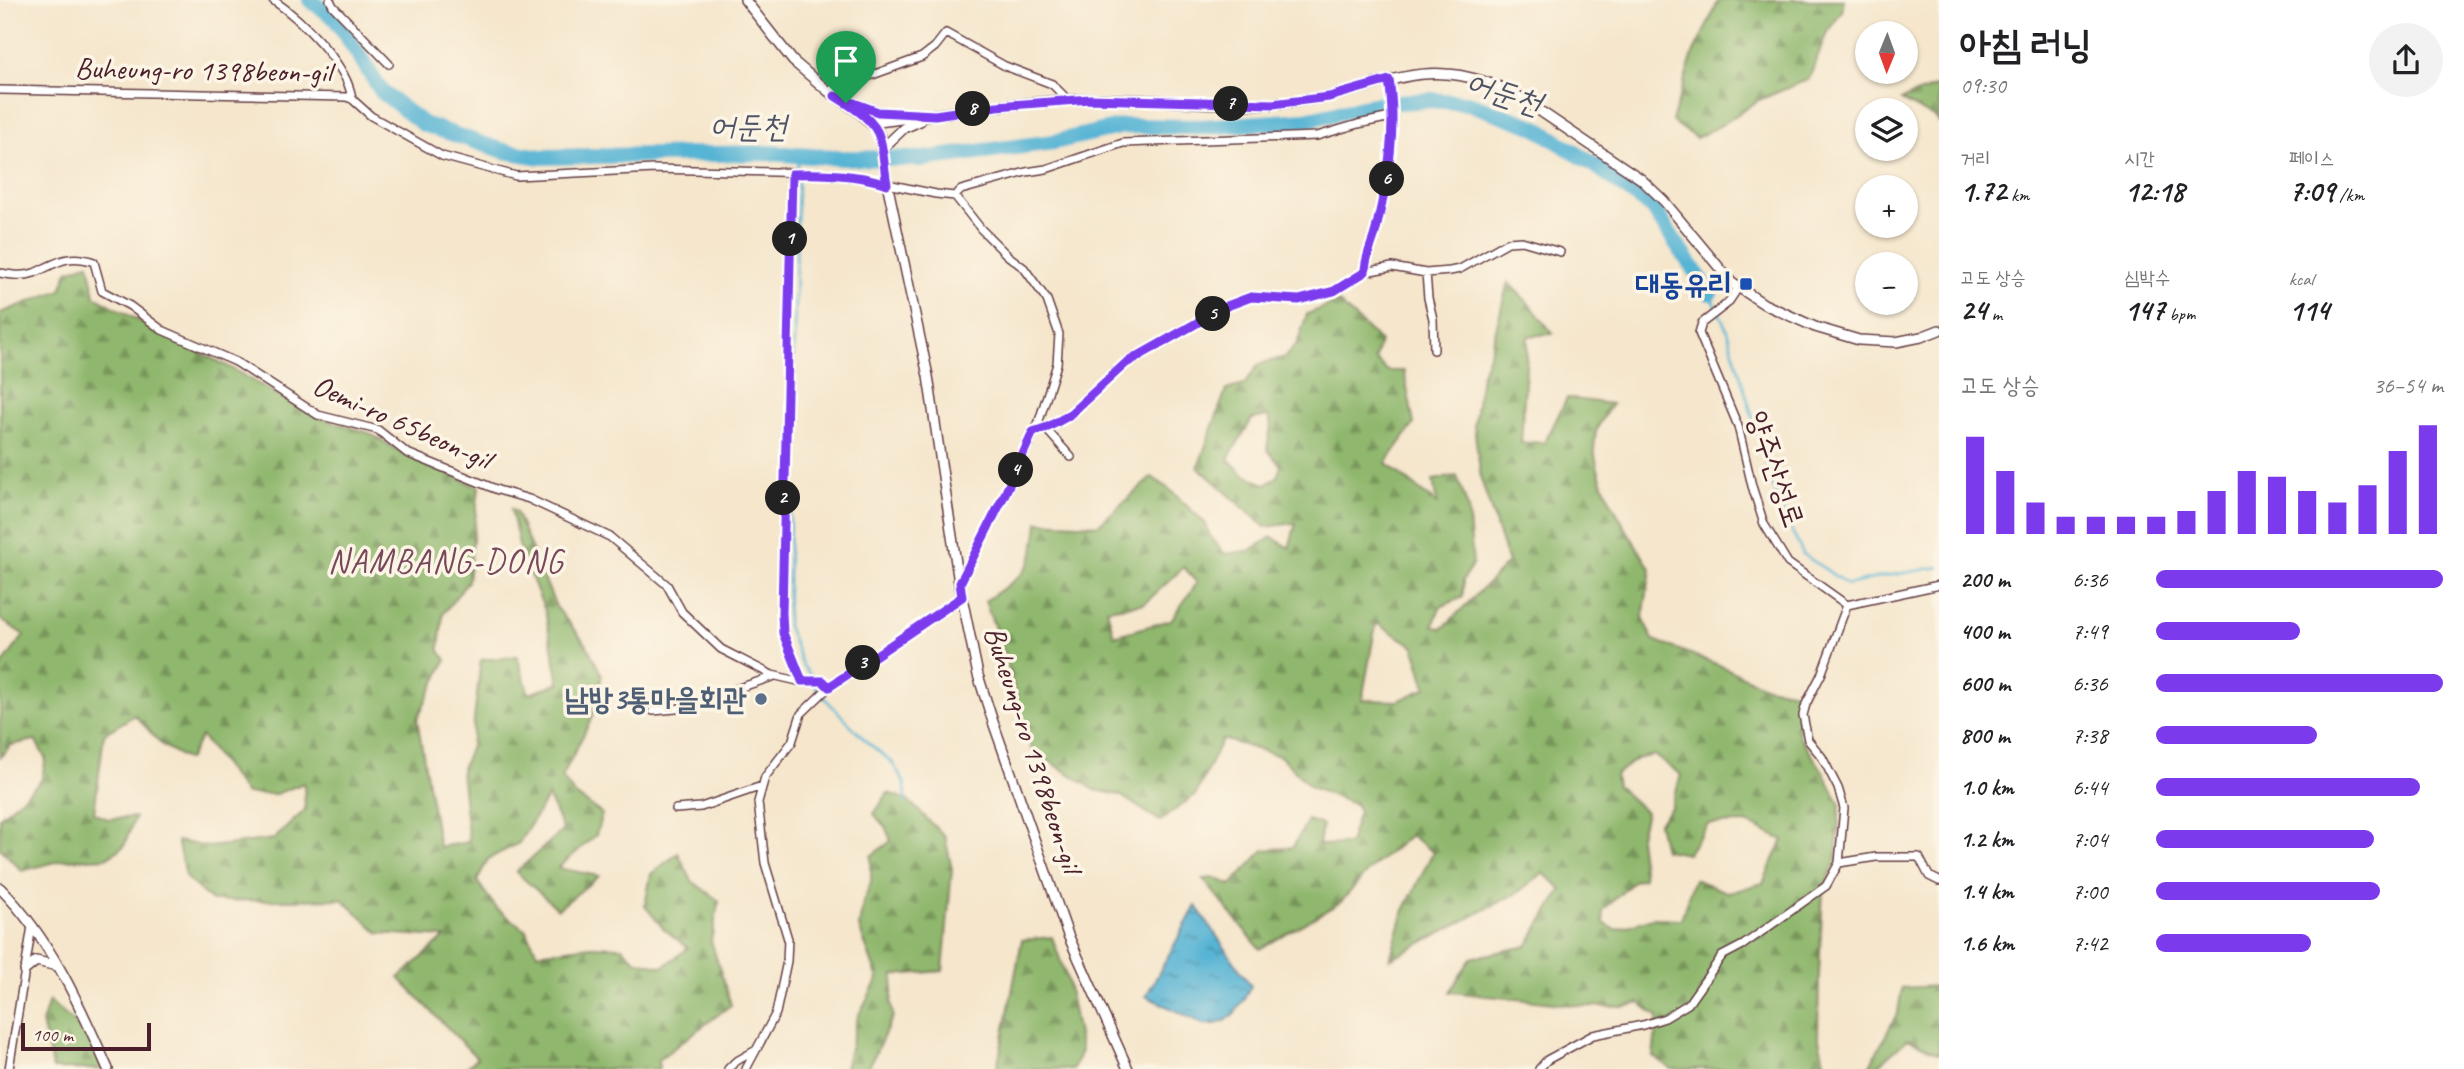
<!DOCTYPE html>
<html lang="ko">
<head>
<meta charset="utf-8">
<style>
  :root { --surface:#fff; --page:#f2f2f2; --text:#202124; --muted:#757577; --accent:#7c3aed }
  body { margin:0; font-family:Caveat,"Poor Story",sans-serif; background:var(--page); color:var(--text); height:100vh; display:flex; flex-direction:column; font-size:26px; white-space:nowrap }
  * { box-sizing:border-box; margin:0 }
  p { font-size:23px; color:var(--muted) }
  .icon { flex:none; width:38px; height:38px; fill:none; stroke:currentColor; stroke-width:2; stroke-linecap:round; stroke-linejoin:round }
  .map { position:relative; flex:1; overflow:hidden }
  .drawer { display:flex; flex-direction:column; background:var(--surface); width:525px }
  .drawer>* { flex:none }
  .needle { width:46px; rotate:181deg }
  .buttons { position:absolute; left:1855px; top:21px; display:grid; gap:14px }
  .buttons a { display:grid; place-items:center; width:63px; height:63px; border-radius:50%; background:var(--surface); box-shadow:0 2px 5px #0004; font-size:35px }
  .scale { position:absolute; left:21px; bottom:18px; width:130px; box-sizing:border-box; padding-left:7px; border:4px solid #4a1f2b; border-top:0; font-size:19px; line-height:24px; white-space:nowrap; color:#4a1f2b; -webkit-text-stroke:5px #fcf5e5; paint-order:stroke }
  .pin { position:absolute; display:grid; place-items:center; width:60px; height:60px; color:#fff; margin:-72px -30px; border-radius:50% 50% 50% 0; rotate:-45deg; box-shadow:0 0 7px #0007 }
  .pin .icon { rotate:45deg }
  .km { position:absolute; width:35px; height:35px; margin:-18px; border-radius:50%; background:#222; color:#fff; font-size:19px; line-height:35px; text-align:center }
  .round { display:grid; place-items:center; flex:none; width:74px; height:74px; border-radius:37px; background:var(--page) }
  .overview { display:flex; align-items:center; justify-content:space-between; height:119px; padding:0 21px }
  h1 { font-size:38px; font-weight:800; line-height:52px }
  .metrics { display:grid; grid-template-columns:repeat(3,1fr); gap:10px; height:119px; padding:7px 21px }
  .metrics div { display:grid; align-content:center }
  .metrics b { font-size:30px; font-weight:800 }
  .metrics small { font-size:19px; font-weight:400 }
  .metrics p { font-size:19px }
  .chart { height:196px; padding:14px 21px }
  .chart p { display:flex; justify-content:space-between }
  .chart svg { width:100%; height:126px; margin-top:7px; stroke:var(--accent); stroke-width:6 }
  ul { padding:0 21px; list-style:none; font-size:23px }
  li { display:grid; grid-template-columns:112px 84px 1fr; align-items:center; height:52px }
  li i { height:18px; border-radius:9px; background:var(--accent) }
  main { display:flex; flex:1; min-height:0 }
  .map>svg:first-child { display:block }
  .forest { fill:url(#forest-firs); stroke:#6c6b4c; stroke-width:2; fill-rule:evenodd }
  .water { fill:url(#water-ripples); stroke:#506a80; stroke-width:2 }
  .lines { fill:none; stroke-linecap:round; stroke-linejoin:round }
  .stream { stroke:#56b4d4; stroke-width:2.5 }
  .river { stroke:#56b4d4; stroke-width:16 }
  .minor-casing { stroke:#643d43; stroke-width:10 }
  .tertiary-casing { stroke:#643d43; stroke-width:12 }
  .minor { stroke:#fff; stroke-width:7 }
  .tertiary { stroke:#fff; stroke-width:9 }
  .route-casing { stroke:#fff; stroke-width:14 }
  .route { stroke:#7c3aed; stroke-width:9 }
  .transit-dot { fill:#1a4fb4; stroke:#fcf5e5; stroke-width:2.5 }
  .service-dot { fill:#5c6f8a; stroke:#fcf5e5; stroke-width:2.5 }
  .labels { text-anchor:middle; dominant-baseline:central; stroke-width:7; stroke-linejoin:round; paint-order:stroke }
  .street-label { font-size:30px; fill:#4a1f2b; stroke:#fcf5e5 }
  .transit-label { font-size:30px; font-weight:bold; fill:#164399; stroke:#fcf5e5; text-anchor:end }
  .service-label { font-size:30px; font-weight:bold; fill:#4e5e75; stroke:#fcf5e5; text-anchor:end }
  .water-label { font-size:32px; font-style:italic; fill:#4e5366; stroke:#fcf5e5 }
  .quarter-label { font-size:33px; letter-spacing:2px; fill:#78485b; stroke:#fcf5e5 }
</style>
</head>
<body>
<main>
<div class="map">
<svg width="1939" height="1069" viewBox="0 0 1939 1069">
  <defs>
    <pattern id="forest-firs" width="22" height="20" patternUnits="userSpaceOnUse" patternTransform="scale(1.75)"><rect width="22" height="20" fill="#8fb76d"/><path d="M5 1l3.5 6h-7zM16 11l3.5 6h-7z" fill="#77945a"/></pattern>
    <pattern id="water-ripples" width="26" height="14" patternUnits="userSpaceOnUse" patternTransform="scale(1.75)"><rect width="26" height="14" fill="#56b4d4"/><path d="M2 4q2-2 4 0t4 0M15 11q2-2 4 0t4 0" fill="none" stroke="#4992ac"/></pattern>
  </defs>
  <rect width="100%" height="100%" fill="#fcf5e5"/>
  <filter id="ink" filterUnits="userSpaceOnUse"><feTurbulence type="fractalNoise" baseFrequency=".0143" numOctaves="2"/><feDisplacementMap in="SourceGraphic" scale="14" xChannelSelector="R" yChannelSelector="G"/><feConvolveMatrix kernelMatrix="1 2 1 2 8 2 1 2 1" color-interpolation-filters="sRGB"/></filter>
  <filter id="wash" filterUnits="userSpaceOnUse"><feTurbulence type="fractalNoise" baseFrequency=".00686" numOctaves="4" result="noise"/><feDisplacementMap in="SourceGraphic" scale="28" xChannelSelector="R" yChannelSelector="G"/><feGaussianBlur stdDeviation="1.57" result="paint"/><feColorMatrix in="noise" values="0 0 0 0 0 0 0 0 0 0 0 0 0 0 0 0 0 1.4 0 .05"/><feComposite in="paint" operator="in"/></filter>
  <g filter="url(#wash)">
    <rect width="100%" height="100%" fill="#f5e6cc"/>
    <path class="forest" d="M1719 0H1844L1842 12 1827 32 1809 79 1759 100 1723 124 1696 138 1672 121 1693 54Z
      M1939 85V123L1937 119 1901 100Z
      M89 263 95 296 150 327 227 366 317 417 369 433 409 457 479 487 468 581 443 614 439 649 446 660 417 719 439 847 469 842 461 771 471 746 481 660 517 656 529 694 559 683 545 611 520 549 511 509 516 512 556 607 586 644 602 675 591 720 562 777 574 794 602 814 596 835 558 868 599 876 558 909 516 872 563 830 548 796 519 843 488 859 477 881 497 909 526 930 537 953 591 946 622 947 635 960 663 967 688 948 663 928 645 906 651 874 678 853 692 881 719 901 711 941 731 1005 658 1060 659 1069H465L477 1058 399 978 445 937 379 933 342 899 212 901 186 878 177 841 209 847 274 839 305 810 304 783 276 794H246L201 736 188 760 162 745 135 715 104 734 94 813 108 819 135 817 124 846 106 858 63 860 22 871 0 848V817L41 781 46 759 35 740 11 745 0 757V668L24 635 0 619V313L61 290 68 271Z
      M1508 282 1532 307 1553 334 1528 336 1521 443 1545 442 1567 398 1612 404C1607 412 1599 422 1596 432 1585 474 1631 535 1651 570L1643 617 1653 640 1719 665 1766 687 1804 693 1797 705 1799 736 1823 771 1840 805 1836 861 1823 888 1819 975 1818 1035 1826 1069H1671L1653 1056 1658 1017 1640 1003 1624 1007 1582 1006 1450 992 1471 958 1527 946 1562 889 1543 873 1517 893 1390 959 1404 910 1433 852 1410 835 1369 870 1341 902 1260 949 1203 879 1215 878 1231 885 1264 850 1293 847 1308 820 1322 825 1319 845 1349 844 1359 811 1354 802 1353 804 1311 787 1280 756 1222 739 1196 794 1160 821 1120 795 1095 790 1032 750 1004 653 985 601C1026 572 1033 574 1038 522L1098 525 1152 477 1169 489 1206 524 1210 536 1225 554 1249 551 1272 537 1289 548 1296 523 1265 527 1198 467 1226 390 1244 385 1259 364 1285 357 1297 344 1307 314 1338 302 1380 341 1375 359 1387 371H1404L1414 424 1386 463 1437 504 1433 480 1457 476 1468 508 1473 564 1463 580V597L1440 607 1433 626 1442 629 1508 563 1481 479 1474 426 1481 376 1491 349ZM1269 416 1271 426 1267 449 1281 466 1277 477 1266 485 1243 474 1228 459 1252 419ZM1184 567 1197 583 1171 620 1114 636 1107 609 1145 603ZM1376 623 1414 646 1426 688 1398 701 1362 700ZM1654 755 1681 775 1671 808 1658 823 1664 850 1687 854 1708 824 1747 823 1783 840 1763 883 1729 893 1694 879 1681 919 1652 918 1616 930 1604 923 1603 910 1634 881 1644 878 1639 839 1646 812 1617 786 1615 775 1636 759Z
      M888 793 908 800 945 837 952 869 943 971 894 975 891 1004 893 1016 868 1069H845L858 1016 878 979 859 927 863 902 871 882V856L891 841 886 828 874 814Z
      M1052 937 1068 982 1081 1051 1073 1069H997L1022 940Z
      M1939 986V1054L1908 1039 1874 1069H1868L1898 1012 1902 988Z
      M49 1001 92 1038 103 1069H53L42 1023Z"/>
    <path class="water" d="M1196 906 1251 986C1239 1008 1232 1027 1203 1024L1146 996Z"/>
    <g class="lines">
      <path class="stream" d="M798 169V155
        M798 182 787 626 803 666 812 677 818 691 867 742 892 762 905 784 906 803
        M1710 293 1727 330 1777 500 1803 554 1848 585 1880 577 1939 567"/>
      <path class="river" d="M310 0 335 18 382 92 423 124 504 151 541 157 768 153 841 158 923 159 1054 142 1123 126 1202 127 1305 120 1382 103 1431 100 1468 103 1535 127 1599 168 1653 209 1710 293"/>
    </g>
  </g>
  <g filter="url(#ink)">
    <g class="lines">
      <g class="minor-casing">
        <path id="minor" d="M273 0C301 19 348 65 352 99
          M330 0 333 6 389 64
          M0 90 346 97 352 99 371 116 442 156 516 176 655 169 811 173 871 179 887 184 936 194 955 196 961 190 1026 172 1046 169 1123 143 1317 136 1358 124 1391 117
          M828 91 922 57 935 47 946 33 1005 66 1052 84 1068 100
          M792 174 782 613 783 633 802 682
          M955 196 981 229 1007 255 1024 268 1047 300 1059 334 1057 364 1038 424 1005 496 959 583
          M1365 272 1392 267 1426 273 1450 271 1460 269 1508 242 1522 241 1560 252
          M0 273C11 275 23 277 34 273 57 263 67 253 94 262L102 291 130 306 162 330 236 362 318 415 378 430 407 453 498 490 529 499 610 537 667 585 682 612 721 649 772 675 802 682 823 681 829 687
          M1426 273 1428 298 1433 319 1434 350
          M1738 288 1728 303 1702 323 1699 333 1738 426 1752 486 1764 524 1788 563 1847 605 1939 585
          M1045 428 1071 457
          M1033 432 1048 427 1068 416 1126 363 1227 306 1251 297 1299 300 1334 291 1365 272C1366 253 1374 238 1379 220 1389 176 1397 126 1389 80
          M653 711 676 709 775 676
          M676 809 701 807 762 786
          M1839 863 1876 857H1919L1929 876 1939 881
          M9 1069 32 926
          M728 1069 735 1062 756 1050
          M746 1069 776 1013 787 961 788 939 765 863 758 802 765 777 792 742 801 714 829 687 962 597
          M1539 1069 1547 1060 1593 1035 1643 1025 1665 1018 1688 1004 1722 956 1743 945 1826 886 1839 863 1844 808 1838 788 1822 757 1808 740 1803 715 1806 704 1821 675 1847 605"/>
      </g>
      <g class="tertiary-casing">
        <path id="tertiary" d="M745 0 793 61 828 91 860 113 877 130 880 137 886 178 928 376 959 583 978 675 993 722 1068 935 1128 1069
          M854 103 878 112 905 115
          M870 123C942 114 1014 102 1087 99 1149 97 1211 107 1273 104 1294 102 1316 100 1336 95 1372 86 1408 71 1446 74 1469 75 1491 83 1512 92L1641 179 1664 201 1732 283 1764 304 1815 327 1859 340 1896 342 1921 337 1939 330
          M882 149 904 128 920 121
          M0 888C50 938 80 1005 108 1069
          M25 970 36 961 58 966"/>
      </g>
      <use href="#minor" class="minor"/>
      <use href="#tertiary" class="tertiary"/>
    </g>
  </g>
  <g class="lines" filter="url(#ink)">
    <g class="route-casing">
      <path id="route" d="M1389 80C1397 128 1388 179 1377 225 1374 242 1365 255 1365 272L1334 291 1299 300 1251 297 1227 306 1126 363 1068 416 1048 427 1033 432 1004 496 960 583 962 597 829 687 823 681H802L783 633 782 613 792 174C823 173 858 174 887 184 884 169 884 153 880 139 875 119 851 106 835 96L878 112 935 115 997 106 1090 99 1273 104 1329 97Z"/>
    </g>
    <use href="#route" class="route"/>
  </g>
  <rect class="transit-dot" x="1739" y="277" width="14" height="14" rx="3.5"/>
  <circle class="service-dot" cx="761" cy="699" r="7"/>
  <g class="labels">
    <g class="street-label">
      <text transform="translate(203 70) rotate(1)">Buheung-ro 1398beon-gil</text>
      <text transform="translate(402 422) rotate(24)">Oemi-ro 65beon-gil</text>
      <text transform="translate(1776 469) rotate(71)">양주산성로</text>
      <text transform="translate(1033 749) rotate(72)">Buheung-ro 1398beon-gil</text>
    </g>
    <g class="transit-label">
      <text x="1732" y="284">대동유리</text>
    </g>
    <g class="service-label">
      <text x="747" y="699">남방3통마을회관</text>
    </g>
    <g class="water-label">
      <text transform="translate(1504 93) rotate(18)">어둔천</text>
      <text x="748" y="126">어둔천</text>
    </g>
    <g class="quarter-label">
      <text x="446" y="561">NAMBANG-DONG</text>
    </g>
  </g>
</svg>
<div class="buttons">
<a><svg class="needle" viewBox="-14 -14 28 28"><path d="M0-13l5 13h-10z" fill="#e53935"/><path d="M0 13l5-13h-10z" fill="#757577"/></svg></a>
<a><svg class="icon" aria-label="layers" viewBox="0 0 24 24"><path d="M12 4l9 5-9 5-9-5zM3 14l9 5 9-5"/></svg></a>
<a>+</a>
<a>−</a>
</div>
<div class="scale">100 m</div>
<div class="pin" style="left:846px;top:103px;background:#1e9e55"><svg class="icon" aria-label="arrive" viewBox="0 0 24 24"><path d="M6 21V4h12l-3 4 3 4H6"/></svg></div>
<b class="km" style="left:790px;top:239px">1</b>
<b class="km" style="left:783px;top:498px">2</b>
<b class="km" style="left:863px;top:663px">3</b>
<b class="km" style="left:1016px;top:470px">4</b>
<b class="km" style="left:1213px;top:314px">5</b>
<b class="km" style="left:1387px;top:179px">6</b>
<b class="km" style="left:1231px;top:104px">7</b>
<b class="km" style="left:973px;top:109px">8</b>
</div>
<section class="drawer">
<div class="overview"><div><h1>아침 러닝</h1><p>09:30</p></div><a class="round"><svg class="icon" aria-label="share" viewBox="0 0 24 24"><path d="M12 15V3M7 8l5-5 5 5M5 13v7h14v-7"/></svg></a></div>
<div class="metrics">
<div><p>거리</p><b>1.72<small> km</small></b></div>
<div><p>시간</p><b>12:18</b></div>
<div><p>페이스</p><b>7:09<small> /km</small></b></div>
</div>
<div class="metrics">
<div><p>고도 상승</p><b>24<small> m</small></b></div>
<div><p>심박수</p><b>147<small> bpm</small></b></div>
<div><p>kcal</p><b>114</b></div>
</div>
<div class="chart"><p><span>고도 상승</span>36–54 m</p>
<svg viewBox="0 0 160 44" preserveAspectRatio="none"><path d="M5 44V10M15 44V22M25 44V33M35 44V38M45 44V38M55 44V38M65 44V38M75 44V36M85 44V29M95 44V22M105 44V24M115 44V29M125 44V33M135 44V27M145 44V15M155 44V6"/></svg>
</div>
<ul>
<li><b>200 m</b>6:36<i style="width:100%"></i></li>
<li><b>400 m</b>7:49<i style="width:50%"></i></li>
<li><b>600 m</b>6:36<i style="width:100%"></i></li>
<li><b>800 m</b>7:38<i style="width:56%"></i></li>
<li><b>1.0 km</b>6:44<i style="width:92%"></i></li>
<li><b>1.2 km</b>7:04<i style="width:76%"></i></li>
<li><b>1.4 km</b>7:00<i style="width:78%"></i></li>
<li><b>1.6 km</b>7:42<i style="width:54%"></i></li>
</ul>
</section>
</main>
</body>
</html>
